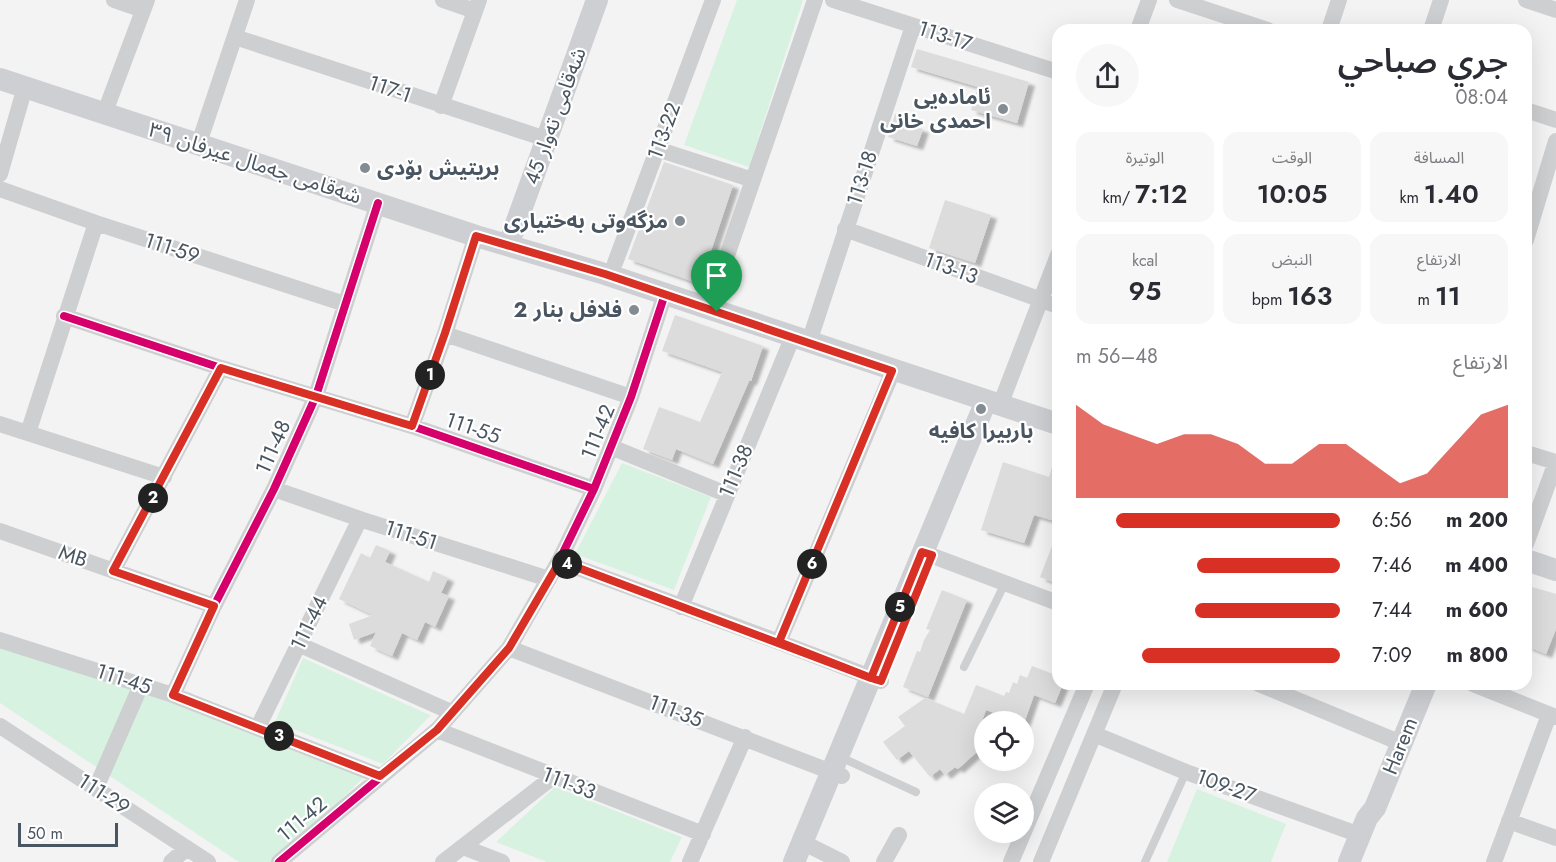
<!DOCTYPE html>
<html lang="ar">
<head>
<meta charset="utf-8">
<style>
  :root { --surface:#fff; --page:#f7f7f7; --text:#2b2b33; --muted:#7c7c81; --accent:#d93025 }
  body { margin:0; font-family:Jost,"Noto Sans Arabic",sans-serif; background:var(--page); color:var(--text); direction:rtl; height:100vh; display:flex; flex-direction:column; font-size:22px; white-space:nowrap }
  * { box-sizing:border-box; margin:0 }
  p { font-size:20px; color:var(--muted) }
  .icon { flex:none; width:33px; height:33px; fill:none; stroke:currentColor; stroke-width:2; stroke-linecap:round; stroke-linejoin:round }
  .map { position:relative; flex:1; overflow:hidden; direction:ltr }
  .details { position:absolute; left:1052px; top:24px; width:480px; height:666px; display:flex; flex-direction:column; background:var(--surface); border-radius:18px; box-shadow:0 6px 24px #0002; direction:rtl }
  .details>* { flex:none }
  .fabs { position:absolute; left:974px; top:711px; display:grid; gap:12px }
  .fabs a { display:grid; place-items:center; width:60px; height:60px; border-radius:50%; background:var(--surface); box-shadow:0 6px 24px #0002; font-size:30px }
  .scale { position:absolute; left:18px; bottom:15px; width:100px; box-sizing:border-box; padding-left:6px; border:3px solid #495560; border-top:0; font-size:16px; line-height:21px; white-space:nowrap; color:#495560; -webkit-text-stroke:4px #fff; paint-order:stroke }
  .pin { position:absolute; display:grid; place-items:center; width:51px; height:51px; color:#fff; margin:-62px -26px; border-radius:50% 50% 50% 0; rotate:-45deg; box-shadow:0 0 6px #0007 }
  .pin .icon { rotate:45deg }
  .km { position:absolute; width:30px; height:30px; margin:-15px; border-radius:50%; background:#222; color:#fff; font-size:16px; line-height:30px; text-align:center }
  .round { display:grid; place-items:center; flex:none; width:63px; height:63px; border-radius:32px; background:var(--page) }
  .summary { display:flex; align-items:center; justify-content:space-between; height:102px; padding:0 24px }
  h1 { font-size:33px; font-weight:600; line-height:45px }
  .metrics { display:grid; grid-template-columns:repeat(3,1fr); gap:9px; height:102px; padding:6px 24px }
  .metrics div { display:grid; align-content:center; border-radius:15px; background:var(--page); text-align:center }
  .metrics b { font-size:26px; font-weight:600 }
  .metrics small { font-size:16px; font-weight:400 }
  .metrics p { font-size:16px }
  .chart { height:168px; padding:12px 24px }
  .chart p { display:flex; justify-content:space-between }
  .chart svg { width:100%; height:108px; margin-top:6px; fill:var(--accent); opacity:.7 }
  ul { padding:0 24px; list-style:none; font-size:20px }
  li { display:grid; grid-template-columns:96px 72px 1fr; align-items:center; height:45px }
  li i { height:15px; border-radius:8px; background:var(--accent) }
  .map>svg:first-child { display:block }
  .green { fill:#d8f2e1 }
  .building { fill:#dcdcdd; filter:url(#shadow) }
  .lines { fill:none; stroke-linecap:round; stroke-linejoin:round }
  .lane { stroke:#cdcfd1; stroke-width:8 }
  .street { stroke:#cdcfd1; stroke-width:16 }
  .secondary { stroke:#cdcfd3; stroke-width:22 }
  .cycleway-casing { stroke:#fff; stroke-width:11 }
  .cycleway { stroke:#d6006c; stroke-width:8 }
  .route-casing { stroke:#fff; stroke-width:12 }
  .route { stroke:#d93025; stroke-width:8 }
  .poi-dot { fill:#848c93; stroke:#fff; stroke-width:2 }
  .labels { text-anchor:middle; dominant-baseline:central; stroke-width:4.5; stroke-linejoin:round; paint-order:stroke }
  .street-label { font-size:21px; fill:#495560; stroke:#fff }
  .poi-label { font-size:21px; font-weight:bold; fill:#495560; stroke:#fff; text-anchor:end }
</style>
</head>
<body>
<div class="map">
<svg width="1556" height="862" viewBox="0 0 1556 862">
  <defs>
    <filter id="shadow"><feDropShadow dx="6" dy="4" stdDeviation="1.5" flood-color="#0004"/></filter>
  </defs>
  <rect width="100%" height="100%" fill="#f3f3f3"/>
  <path class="green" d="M737 0H803L749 167 684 145Z
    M622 463 711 497 674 590 575 554Z
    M0 643 159 698 365 776 278 862H239L0 703Z
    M303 658 430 715H431L383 764 275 722Z
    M555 787 682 837 670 862H547L496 842Z
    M1197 789 1286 824 1271 862H1167Z"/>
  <path class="building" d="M917 49 1029 82 1017 123 971 110 978 87 911 67Z
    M895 114 904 117 902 123 923 129 917 146 888 137Z
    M664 162 733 185 700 284 628 259Z
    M945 200 991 215 975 263 929 248Z
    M675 315 763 346 751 381H749L713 464 676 449 672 460 643 449 659 407 700 422 722 372 662 351Z
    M1055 458H1058V522L1034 515 1024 543 981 530 1003 462 1049 477Z
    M1057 533H1058V584L1040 577Z
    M376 545 390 551 385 562 429 582 433 571 448 578 441 593 449 596 435 627 425 622 417 640 402 633 392 656 370 646 376 632 354 640 349 624 373 615 339 599 361 553 370 558Z
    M1532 587 1556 594V629L1546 654 1526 646V604Z
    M942 590 967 600 928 697 903 687 917 651 920 652 924 640 930 630 926 629Z
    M1032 666 1058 676V684H1063L1055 703 1034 695 1024 723 986 710 977 734 981 741V748L958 769 955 767 945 775 940 769 930 777 909 751 897 760 883 742 905 726 898 717 925 698 964 714 976 685 1004 696 1006 692 1009 693 1013 682 1017 684 1020 675 1027 678Z"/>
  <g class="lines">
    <path class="lane" d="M964 667 1005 583
      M849 761 916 792
      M1145 862 1186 772"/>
    <path class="street" d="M114 0 143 10
      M443 0 475 11
      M833 0 1058 72
      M1177 0 1268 30
      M1526 0 1556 10
      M1138 30 1149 0
      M1329 30 1339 0
      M1431 30 1441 0
      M235 37 546 139
      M108 104 147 0
      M441 106 479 0
      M1526 110 1556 120
      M202 134 247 0
      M657 149 753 180
      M0 174 25 87
      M0 189 96 223 345 304
      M845 229 1058 306
      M1526 240 1556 141
      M615 263 713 0
      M713 296 815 0
      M64 316 221 368 412 426 594 489
      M813 330 913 26
      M445 334 631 397
      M1004 395 1058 255
      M0 424 164 477
      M412 426 445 334 476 236
      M28 433 96 223
      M611 447 726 494
      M1526 453 1556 462
      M274 489 360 519 549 579
      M0 531 214 606
      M1526 544 1556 462
      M922 552 1058 603
      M559 561 779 642 881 681
      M113 571 221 368
      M681 607 793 336
      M0 640 173 695 380 776
      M779 642 893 371
      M298 644 451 712
      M509 648 842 776
      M1259 684 1401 743
      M1473 684 1556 717
      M173 695 214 606 274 489 316 396 378 203
      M0 726 208 862
      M258 727 360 519
      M437 730 703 834
      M1094 734 1186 772 1360 835
      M96 788 141 685
      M1509 821 1556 838
      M463 847 502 862
      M812 847 842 862
      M171 862 187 848
      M279 862 437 730 509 648 559 561 594 489 631 397 665 294
      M443 862 553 777
      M690 862 745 737
      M884 862 899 835
      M1011 862 1087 684
      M1041 862 1115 684
      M1494 862 1549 715"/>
    <path class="secondary" d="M0 79 476 236 605 274 1058 424
      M513 232 597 0
      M1526 560 1556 570
      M794 862 986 401
      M1349 862 1367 818 1375 808 1426 684"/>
    <g class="cycleway-casing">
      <path id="cycleway" d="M64 316 221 368 412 426 594 489
        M173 695 214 606 274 489 316 396 378 203
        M279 862 437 730 509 648 559 561 594 489 631 397 665 294"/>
    </g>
    <use href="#cycleway" class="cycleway"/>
  </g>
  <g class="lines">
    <g class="route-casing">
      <path id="route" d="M717 312 605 274 476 236 445 333 412 426 221 368 113 571 214 606 173 695 380 776 437 730 509 648 560 561 871 678 922 552 932 555 881 681 871 678 779 642 892 371 717 312"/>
    </g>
    <use href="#route" class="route"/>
  </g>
  <g class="poi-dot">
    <circle cx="1003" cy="109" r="6"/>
    <circle cx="365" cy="168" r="6"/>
    <circle cx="680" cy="221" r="6"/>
    <circle cx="634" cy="310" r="6"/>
    <circle cx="981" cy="409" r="6"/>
  </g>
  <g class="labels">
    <g class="street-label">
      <text transform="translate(945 36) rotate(18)">113-17</text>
      <text transform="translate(390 89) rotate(19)">117-1</text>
      <text transform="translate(555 116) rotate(-70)">شەقامی تەوار 45</text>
      <text transform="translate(664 131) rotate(-70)">113-22</text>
      <text transform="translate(255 163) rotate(18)">شەقامی جەمال عیرفان ٣٩</text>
      <text transform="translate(862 178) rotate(-72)">113-18</text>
      <text transform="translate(172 248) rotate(18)">111-59</text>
      <text transform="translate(951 268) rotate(20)">113-13</text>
      <text transform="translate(473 428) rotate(19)">111-55</text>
      <text transform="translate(598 432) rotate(-68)">111-42</text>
      <text transform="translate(273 447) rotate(-66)">111-48</text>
      <text transform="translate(736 471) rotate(-67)">111-38</text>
      <text transform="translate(411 535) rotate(18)">111-51</text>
      <text transform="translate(73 556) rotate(19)">MB</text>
      <text transform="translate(309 623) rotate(-64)">111-44</text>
      <text transform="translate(124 679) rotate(18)">111-45</text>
      <text transform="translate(676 711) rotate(21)">111-35</text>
      <text transform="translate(1400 746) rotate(-68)">Harem</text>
      <text transform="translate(569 783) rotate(21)">111-33</text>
      <text transform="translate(1226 786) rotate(20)">109-27</text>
      <text transform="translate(104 794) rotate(33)">111-29</text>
      <text transform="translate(302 819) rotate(-40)">111-42</text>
    </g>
    <g class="poi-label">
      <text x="991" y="97">ئامادەیی<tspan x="991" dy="24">احمدی خانی</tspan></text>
      <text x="377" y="168" text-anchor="start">بریتیش بۆدی</text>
      <text x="668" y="221">مزگەوتی بەختیاری</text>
      <text x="622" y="310">فلافل بنار 2</text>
      <text x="981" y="431" text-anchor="middle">باربيرا كافيه</text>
    </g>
  </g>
</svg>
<div class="fabs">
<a><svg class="icon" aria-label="locate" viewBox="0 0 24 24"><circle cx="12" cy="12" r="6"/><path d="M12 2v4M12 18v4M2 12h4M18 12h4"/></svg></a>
<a><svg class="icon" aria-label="layers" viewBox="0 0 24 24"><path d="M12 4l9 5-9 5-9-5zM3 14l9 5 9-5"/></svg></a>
</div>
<div class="scale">50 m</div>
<div class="pin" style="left:717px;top:312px;background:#1e9e55"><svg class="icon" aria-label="arrive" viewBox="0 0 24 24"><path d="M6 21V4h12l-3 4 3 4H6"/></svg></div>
<b class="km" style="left:430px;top:375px">1</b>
<b class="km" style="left:153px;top:498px">2</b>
<b class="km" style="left:279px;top:736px">3</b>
<b class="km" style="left:567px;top:564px">4</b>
<b class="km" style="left:900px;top:607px">5</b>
<b class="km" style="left:812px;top:564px">6</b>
<section class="details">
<div class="summary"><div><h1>جري صباحي</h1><p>08:04</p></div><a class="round"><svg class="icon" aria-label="share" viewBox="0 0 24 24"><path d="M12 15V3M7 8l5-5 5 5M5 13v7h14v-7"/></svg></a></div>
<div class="metrics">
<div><p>المسافة</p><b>1.40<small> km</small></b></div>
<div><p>الوقت</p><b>10:05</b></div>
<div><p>الوتيرة</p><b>7:12<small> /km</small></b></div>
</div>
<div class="metrics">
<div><p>الارتفاع</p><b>11<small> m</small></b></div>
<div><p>النبض</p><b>163<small> bpm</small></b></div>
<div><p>kcal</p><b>95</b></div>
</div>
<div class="chart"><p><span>الارتفاع</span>48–56 m</p>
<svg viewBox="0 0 160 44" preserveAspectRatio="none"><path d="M0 44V6L10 14L20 18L30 22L40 18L50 18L60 22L70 30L80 30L90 22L100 22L110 30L120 38L130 34L140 22L150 10L160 6V44z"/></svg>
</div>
<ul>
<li><b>200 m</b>6:56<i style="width:85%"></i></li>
<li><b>400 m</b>7:46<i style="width:54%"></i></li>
<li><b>600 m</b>7:44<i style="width:55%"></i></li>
<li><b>800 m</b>7:09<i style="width:75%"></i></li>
</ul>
</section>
</div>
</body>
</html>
